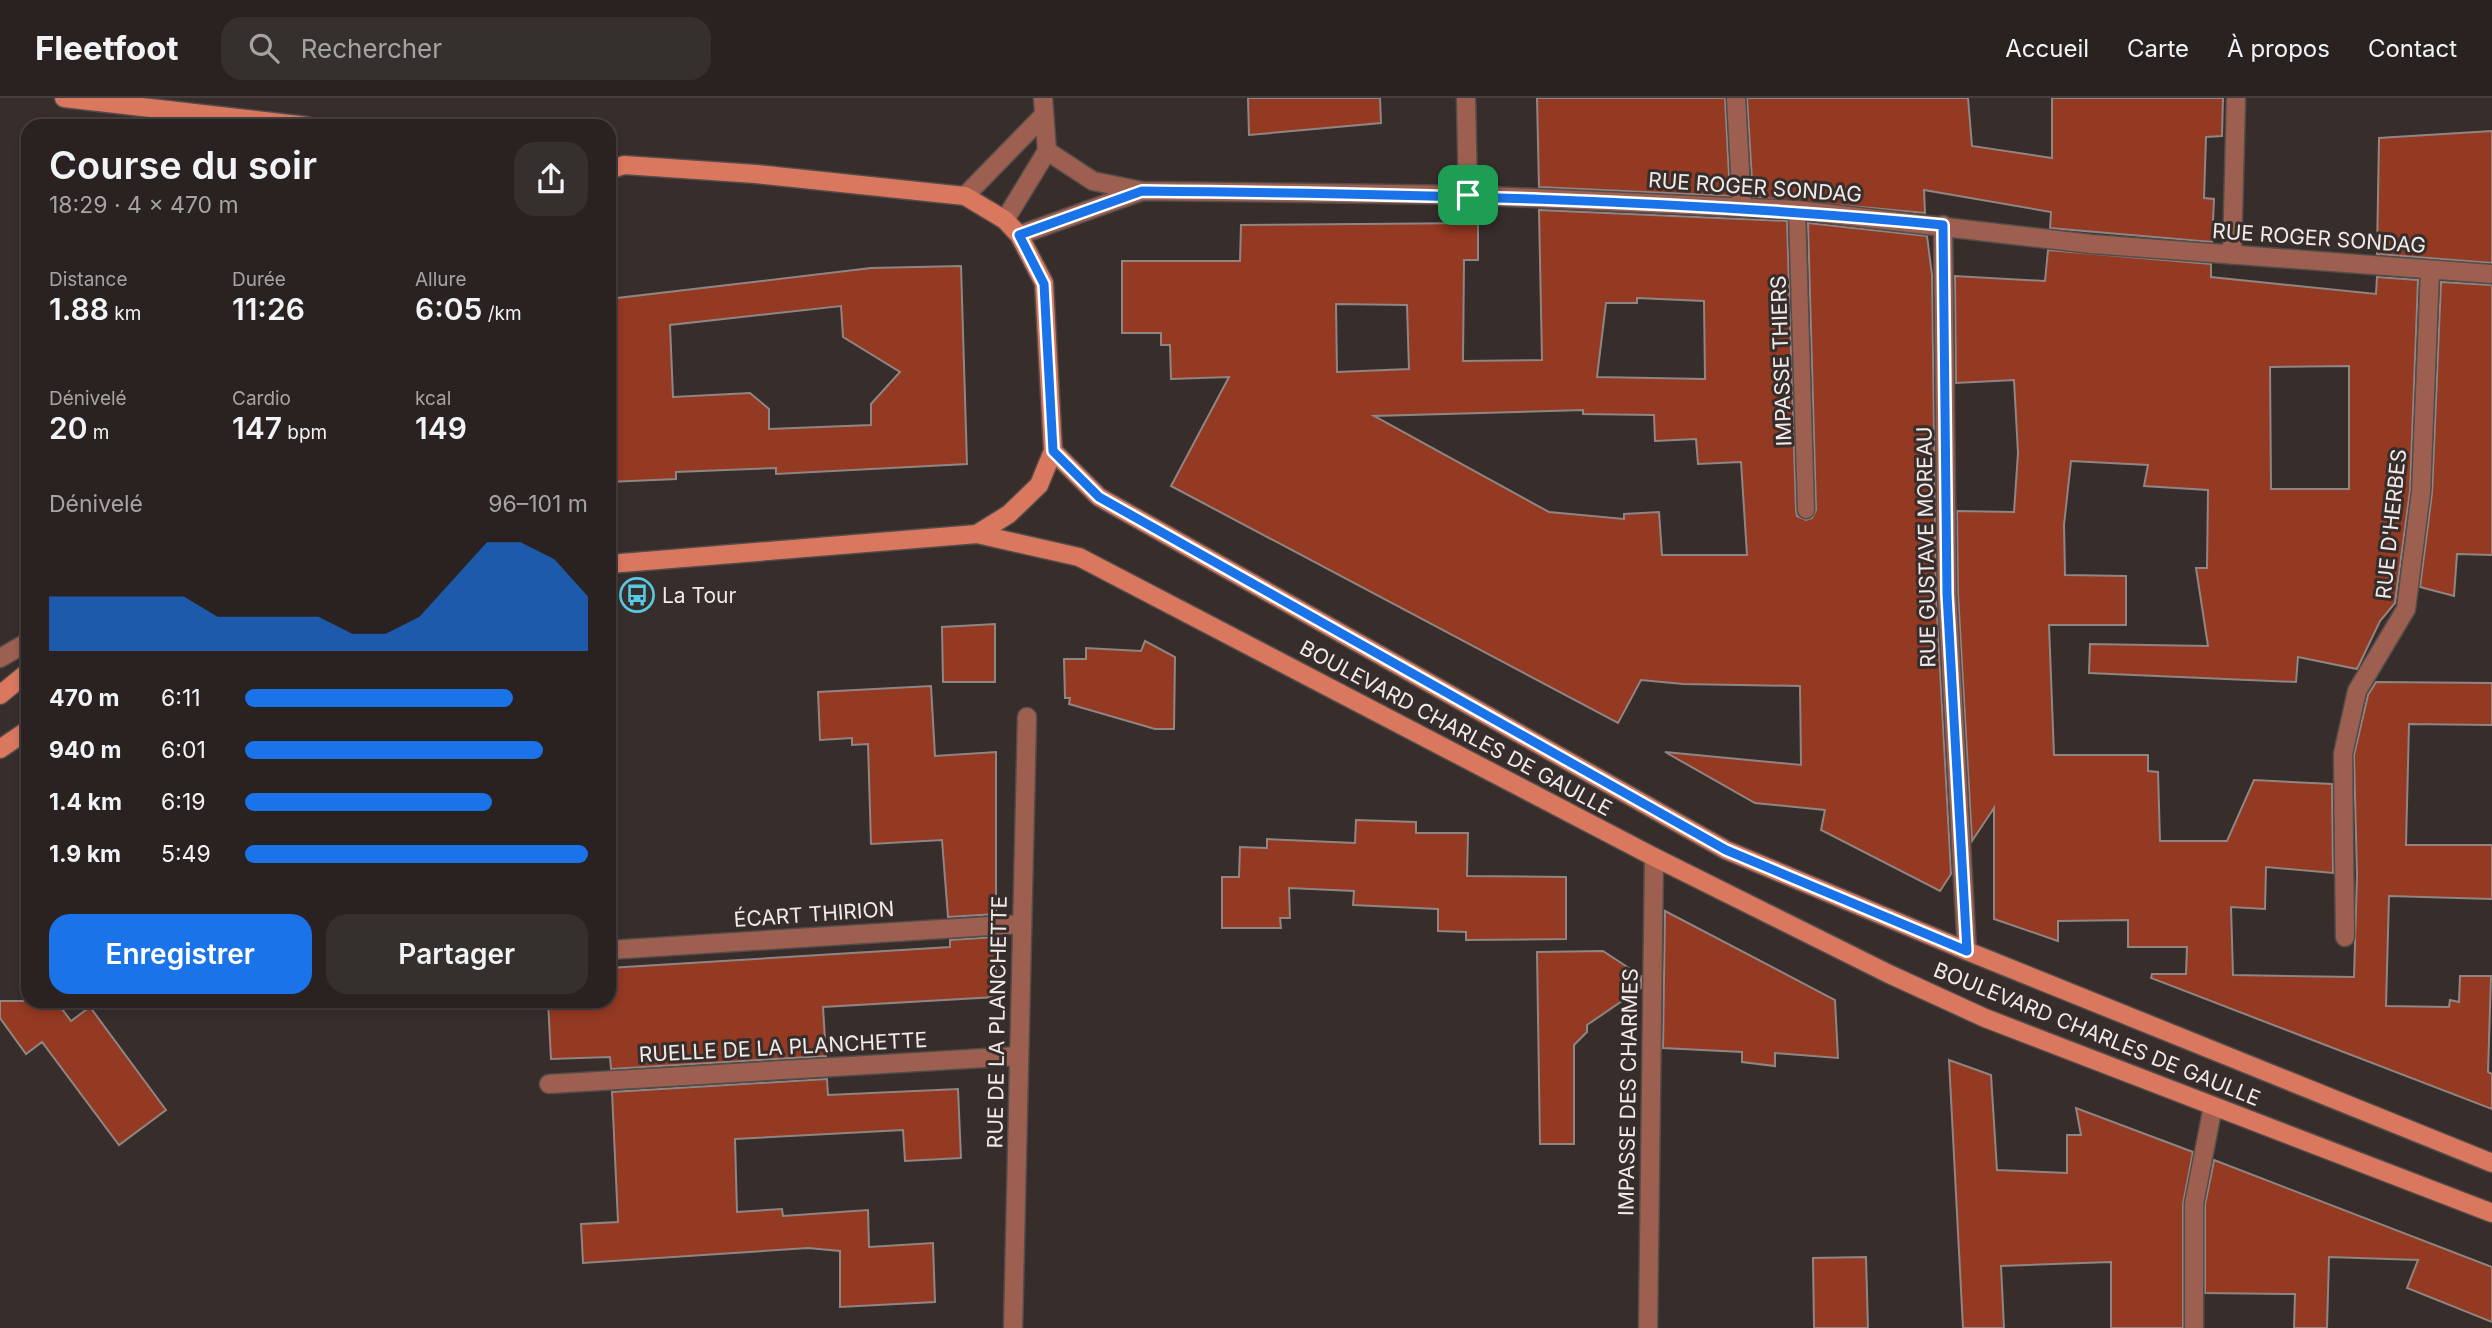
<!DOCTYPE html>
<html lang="fr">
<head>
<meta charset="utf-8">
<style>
  :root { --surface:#292221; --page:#352f2e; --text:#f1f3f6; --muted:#a5a4a5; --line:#453f3f; --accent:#1a73e8 }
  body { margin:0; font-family:Inter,sans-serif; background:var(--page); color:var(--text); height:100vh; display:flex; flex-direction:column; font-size:26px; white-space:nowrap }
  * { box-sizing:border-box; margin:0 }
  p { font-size:23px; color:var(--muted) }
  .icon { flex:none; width:38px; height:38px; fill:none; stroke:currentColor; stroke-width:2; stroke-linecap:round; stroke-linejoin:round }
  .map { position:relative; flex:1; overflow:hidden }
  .side { position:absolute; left:21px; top:21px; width:595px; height:889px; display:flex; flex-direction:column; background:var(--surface); border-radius:21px; box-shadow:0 4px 10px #0003,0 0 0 2px var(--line) }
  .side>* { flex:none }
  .pin { position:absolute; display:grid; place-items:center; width:60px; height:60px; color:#fff; margin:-30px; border-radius:14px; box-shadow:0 4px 10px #0006 }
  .round { display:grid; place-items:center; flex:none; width:74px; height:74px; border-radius:21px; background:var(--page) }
  .summary { display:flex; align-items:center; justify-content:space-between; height:119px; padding:0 28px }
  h1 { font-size:38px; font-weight:600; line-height:52px }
  .metrics { display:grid; grid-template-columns:repeat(3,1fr); gap:10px; height:119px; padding:7px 28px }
  .metrics div { display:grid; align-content:center }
  .metrics b { font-size:30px; font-weight:600 }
  .metrics small { font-size:19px; font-weight:400 }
  .metrics p { font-size:19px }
  .chart { height:196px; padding:14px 28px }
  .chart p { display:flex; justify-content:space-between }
  .chart svg { width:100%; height:126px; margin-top:7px; fill:var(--accent); opacity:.7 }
  .primary-button { display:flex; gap:14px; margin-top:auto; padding:14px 28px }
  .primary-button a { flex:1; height:80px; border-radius:21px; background:var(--accent); color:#fff; font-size:28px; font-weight:600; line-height:80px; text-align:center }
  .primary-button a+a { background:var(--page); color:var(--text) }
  ul { padding:0 28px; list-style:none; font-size:23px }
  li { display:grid; grid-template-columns:112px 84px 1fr; align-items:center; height:52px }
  li i { height:18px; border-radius:9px; background:var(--accent) }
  header { display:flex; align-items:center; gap:42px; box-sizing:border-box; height:98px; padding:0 35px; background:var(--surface); border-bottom:2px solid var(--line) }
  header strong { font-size:33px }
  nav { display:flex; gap:38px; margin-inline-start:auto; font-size:24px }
  .search { width:490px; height:63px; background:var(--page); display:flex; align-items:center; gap:18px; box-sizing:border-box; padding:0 24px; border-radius:21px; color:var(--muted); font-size:26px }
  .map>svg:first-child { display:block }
  .building { fill:#943922; stroke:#908583; stroke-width:2; fill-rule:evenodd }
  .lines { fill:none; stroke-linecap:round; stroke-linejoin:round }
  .lane-casing { stroke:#554c4a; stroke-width:19 }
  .street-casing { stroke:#554c4a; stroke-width:21 }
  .secondary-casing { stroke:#554c4a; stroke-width:21 }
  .lane { stroke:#9d6050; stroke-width:16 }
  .street { stroke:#9d6050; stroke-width:18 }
  .secondary { stroke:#da785f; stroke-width:18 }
  .route-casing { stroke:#fff; stroke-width:14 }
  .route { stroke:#1a73e8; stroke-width:9 }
  .labels { text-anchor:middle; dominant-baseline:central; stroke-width:6; stroke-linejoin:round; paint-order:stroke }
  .street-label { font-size:21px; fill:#f0eae9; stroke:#372e2c }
  .poi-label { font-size:21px; fill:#f0eae9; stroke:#372e2c; text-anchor:start }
</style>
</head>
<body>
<header>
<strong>Fleetfoot</strong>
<div class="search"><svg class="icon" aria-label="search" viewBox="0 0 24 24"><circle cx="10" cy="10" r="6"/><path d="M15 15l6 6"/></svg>Rechercher</div>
<nav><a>Accueil</a><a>Carte</a><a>À propos</a><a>Contact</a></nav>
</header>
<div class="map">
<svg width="2492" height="1230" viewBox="0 0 2492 1230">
  <rect width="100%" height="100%" fill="#372e2c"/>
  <path class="building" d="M1248 0H1380L1381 25 1249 37Z
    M1537 0H1725L1730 98 1539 89Z
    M1747 0H1968L1972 48 2052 60V0H2223L2222 38 2206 39 2204 100 2214 101 2212 144 2050 130 2051 114 1924 92 1925 115 1753 99Z
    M2492 33V165L2377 156 2379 40Z
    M1539 112 1787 123 1796 412 1797 418 1806 422 1812 420 1816 412 1808 125 1927 138 1932 177 1936 496 1951 776 1940 793 1821 732 1825 712 1755 705 1665 654 1801 667 1800 588 1683 586 1641 582 1618 625 1171 388 1229 279 1171 281 1170 247H1161V235H1122V163H1240L1241 127 1478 125V162H1464L1463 263 1542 262ZM1637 200 1704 203 1705 281 1597 279 1606 205H1637ZM1336 206 1407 207 1409 271 1337 274ZM1583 312V316L1654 317 1655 343 1696 341 1698 366 1741 364 1747 457H1662L1659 414 1624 416V421L1549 414 1374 318Z
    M2048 152 2211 166V179L2376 196 2377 179 2418 182 2410 393 2395 505 2380 523 2357 571 2298 559 2296 584 2089 575 2090 546 2208 548 2196 470H2207L2208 392 2144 388 2148 367 2071 363 2064 427 2065 477 2126 478V527H2049L2054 657H2148V673L2158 674 2160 743H2227L2254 682 2332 686 2333 775 2266 769 2265 811 2231 809 2233 877 2354 879 2357 777 2354 657 2368 597 2376 584 2492 585V627L2409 626 2406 747H2492V801L2389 798 2386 908 2449 909 2450 902 2459 904 2460 878H2491L2488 974 2492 976V1011L2151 880 2152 876H2186L2187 849H2128V822L2058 823V843L1994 821V710L1972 743 1958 496 1957 413 2014 414 2018 355 2014 282 1956 285 1955 178 2045 183ZM2349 268V391H2271L2270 269Z
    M961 168 967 366 776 376V370L676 374V381L609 384V201L871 170ZM841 208 843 239 900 274 871 306V327L769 331V311L750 295 673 299 670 227Z
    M2441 184 2492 187V457L2457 456 2454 498 2420 489 2432 395Z
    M995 526V584H943L942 529Z
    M1145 543 1175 559 1174 631H1155L1069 606 1070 600H1065L1064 561H1086V550L1141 553Z
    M931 588 935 658 996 654V816L948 819 942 742 871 746 868 646 852 647V640L820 642 818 594Z
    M1356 722 1416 724V735H1468L1467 778 1566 779V841L1466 842V834L1438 833V811L1353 807 1354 793 1289 790 1290 820H1280L1281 830H1222V779H1239L1240 749 1267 750V741L1355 745Z
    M1665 813 1835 902 1838 960 1775 955V968L1742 964V954L1663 950Z
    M996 839V899L823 909 826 958 611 971 610 959 551 961 548 903H609V870L950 849V842Z
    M1603 853 1641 878V890L1587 927V934L1574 947V1046H1540L1537 854Z
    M0 903H56L71 923 90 909 166 1012 119 1047 42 944 26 956 0 920Z
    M1949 962 1991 977 1997 1072 2067 1075V1037H2081L2076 1010 2193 1054 2183 1106V1230H2111V1164L2001 1168 2004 1230H1963Z
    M827 981 828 997 958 991 961 1060 905 1063 903 1032 735 1041 737 1114 782 1111 783 1118 868 1112 869 1149 933 1145 935 1204 840 1209V1153L808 1150 583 1165 581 1126 618 1124 612 994Z
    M2214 1062 2492 1169V1224L2407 1190 2418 1162 2329 1159 2327 1230H2294L2295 1196 2205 1195V1107Z
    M1866 1159 1868 1230H1814L1813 1160Z"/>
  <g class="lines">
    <g class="lane-casing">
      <path id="lane" d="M1797 112 1806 412"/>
    </g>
    <g class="street-casing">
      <path id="street" d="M1466 0 1468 97
        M1736 0 1742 108
        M1047 53 1093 83 1142 93
        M965 98 1043 18
        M1005 122 1047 53 1043 0
        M1943 127 1947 496 1967 853
        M1019 137 1142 93 1468 97 1797 112 2091 146 2492 176
        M2232 157 2236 0
        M0 560 28 544
        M2345 839 2343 656 2357 593 2406 511 2421 394 2430 172
        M609 852 1022 826
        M549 986 1019 958
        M1013 1230 1027 619
        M1648 1230 1654 759
        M2194 1230V1106L2213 1008"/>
    </g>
    <g class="secondary-casing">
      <path id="secondary" d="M64 0 307 28
        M609 72 624 67 756 76 965 98 1005 122 1019 137 1044 185 1053 353 1039 387 1009 416 977 436 609 466
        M1053 353 1099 399 1726 752 1967 853 2492 1065
        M977 436 1079 459 1654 759 1889 876 1985 920 2492 1115
        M0 597 28 574
        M0 651 28 632"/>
    </g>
    <use href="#lane" class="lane"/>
    <use href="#street" class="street"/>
    <use href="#secondary" class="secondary"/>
  </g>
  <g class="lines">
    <g class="route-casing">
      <path id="route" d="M1142 93C1409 96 1676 101 1943 127L1947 496 1967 853 1726 752 1099 399 1053 353 1044 186 1019 137Z"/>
    </g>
    <use href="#route" class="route"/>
  </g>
  <defs>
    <g id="bus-ring" transform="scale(1.75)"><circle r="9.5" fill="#372e2c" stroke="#58c9e3" stroke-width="1.5"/><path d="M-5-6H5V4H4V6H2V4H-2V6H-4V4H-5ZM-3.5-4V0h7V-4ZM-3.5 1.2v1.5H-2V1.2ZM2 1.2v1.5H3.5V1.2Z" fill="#58c9e3"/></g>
  </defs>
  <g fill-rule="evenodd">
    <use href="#bus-ring" x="637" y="497"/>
  </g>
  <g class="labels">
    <g class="street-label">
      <text transform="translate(1755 89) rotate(4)">RUE ROGER SONDAG</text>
      <text transform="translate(2319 140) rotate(4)">RUE ROGER SONDAG</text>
      <text transform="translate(1781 263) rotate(-92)">IMPASSE THIERS</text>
      <text transform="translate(2391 426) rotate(-84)">RUE D'HERBES</text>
      <text transform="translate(1926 449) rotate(-91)">RUE GUSTAVE MOREAU</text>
      <text transform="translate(1456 630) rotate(28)">BOULEVARD CHARLES DE GAULLE</text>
      <text transform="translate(814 816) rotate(-4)">ÉCART THIRION</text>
      <text transform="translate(997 924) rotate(-89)">RUE DE LA PLANCHETTE</text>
      <text transform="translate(2097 936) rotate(22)">BOULEVARD CHARLES DE GAULLE</text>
      <text transform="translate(783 949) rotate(-3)">RUELLE DE LA PLANCHETTE</text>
      <text transform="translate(1628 994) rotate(-89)">IMPASSE DES CHARMES</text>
    </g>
    <g class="poi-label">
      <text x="662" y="497">La Tour</text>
    </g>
  </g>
</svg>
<div class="pin" style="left:1468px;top:97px;background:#1e9e55"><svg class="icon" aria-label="arrive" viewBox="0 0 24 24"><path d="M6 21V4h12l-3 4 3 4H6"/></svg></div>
<section class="side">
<div class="summary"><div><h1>Course du soir</h1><p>18:29 · 4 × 470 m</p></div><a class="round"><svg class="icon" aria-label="share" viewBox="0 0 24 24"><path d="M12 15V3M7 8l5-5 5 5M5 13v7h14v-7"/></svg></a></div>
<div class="metrics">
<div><p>Distance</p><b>1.88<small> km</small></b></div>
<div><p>Durée</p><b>11:26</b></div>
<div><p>Allure</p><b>6:05<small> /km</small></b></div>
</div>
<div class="metrics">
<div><p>Dénivelé</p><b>20<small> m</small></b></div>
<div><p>Cardio</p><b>147<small> bpm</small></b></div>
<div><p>kcal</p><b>149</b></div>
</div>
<div class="chart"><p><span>Dénivelé</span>96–101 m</p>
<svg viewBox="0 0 160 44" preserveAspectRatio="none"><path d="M0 44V25L10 25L20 25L30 25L40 25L50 32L60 32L70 32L80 32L90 38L100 38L110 32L120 19L130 6L140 6L150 12L160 25V44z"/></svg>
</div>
<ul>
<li><b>470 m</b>6:11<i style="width:78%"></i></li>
<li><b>940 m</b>6:01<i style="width:87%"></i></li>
<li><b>1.4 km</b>6:19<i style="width:72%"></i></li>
<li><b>1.9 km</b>5:49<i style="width:100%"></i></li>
</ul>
<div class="primary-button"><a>Enregistrer</a><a>Partager</a></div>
</section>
</div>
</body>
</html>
